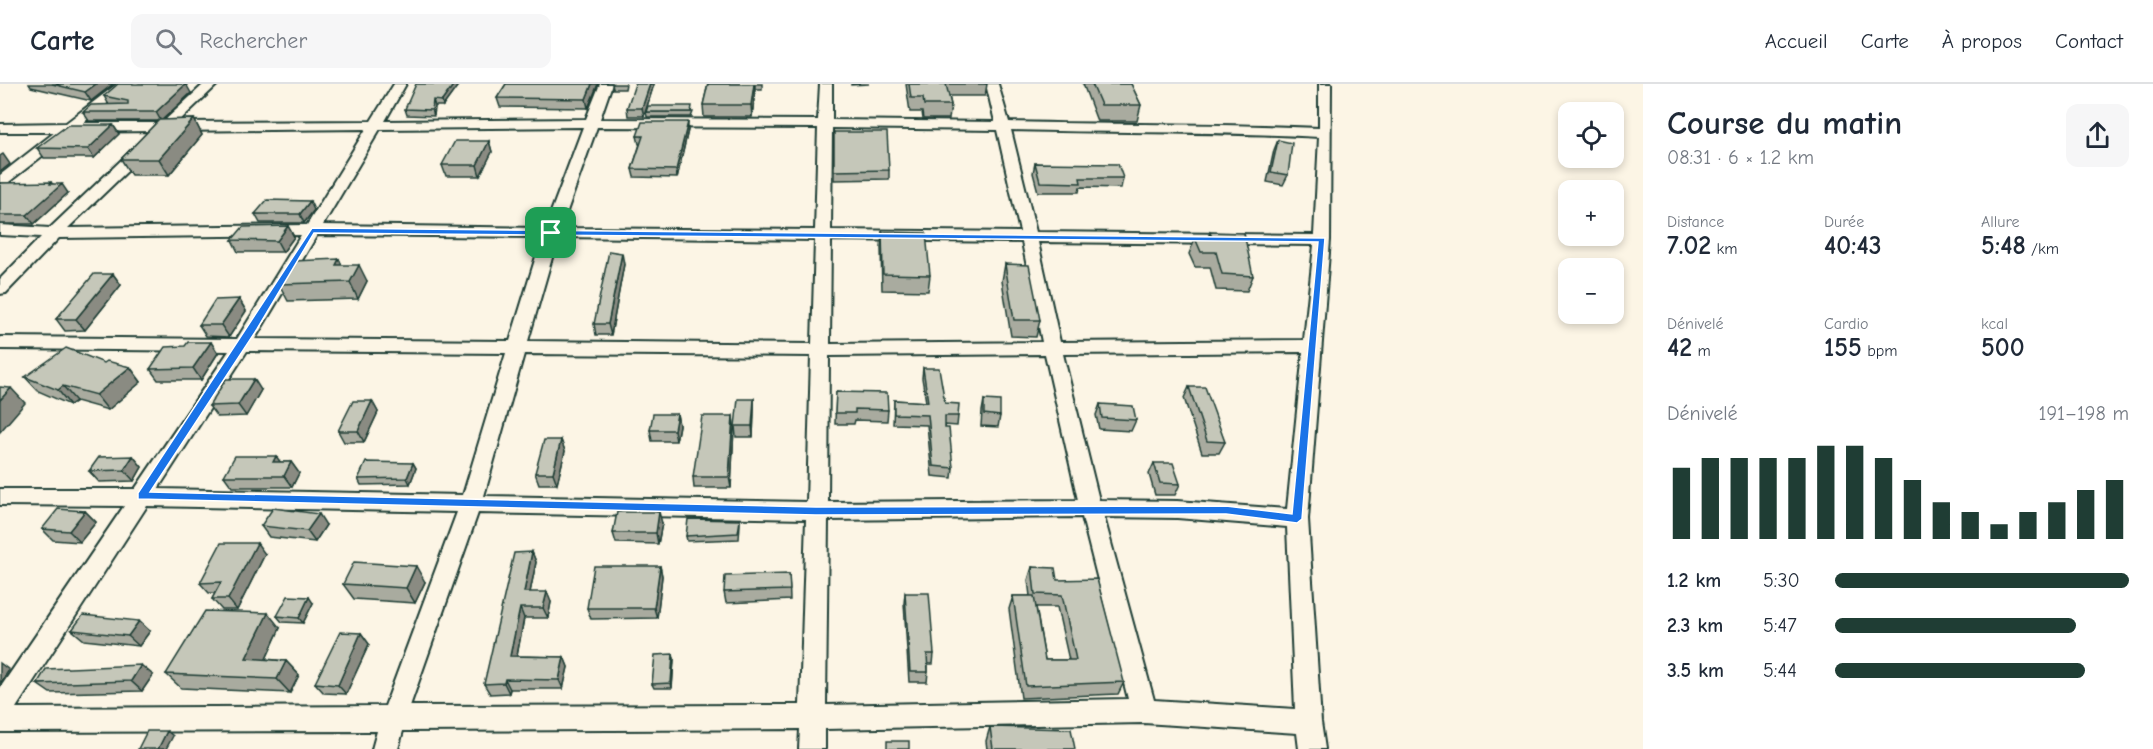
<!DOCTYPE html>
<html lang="fr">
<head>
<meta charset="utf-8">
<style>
  :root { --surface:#fff; --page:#f6f6f7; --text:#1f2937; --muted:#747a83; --line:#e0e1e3; --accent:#1f3d34 }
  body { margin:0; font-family:"Comic Neue",sans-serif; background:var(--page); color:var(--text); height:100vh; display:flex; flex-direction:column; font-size:22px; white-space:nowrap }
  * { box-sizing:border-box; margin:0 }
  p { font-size:20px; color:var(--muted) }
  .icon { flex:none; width:33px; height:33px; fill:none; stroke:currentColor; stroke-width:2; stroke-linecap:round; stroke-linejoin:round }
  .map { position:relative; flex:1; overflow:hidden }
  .panel { display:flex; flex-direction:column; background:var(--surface); width:510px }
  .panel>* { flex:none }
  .controls { position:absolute; left:1558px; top:18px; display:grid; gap:12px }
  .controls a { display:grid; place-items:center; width:66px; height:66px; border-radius:12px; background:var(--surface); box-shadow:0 3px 9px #0003; font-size:30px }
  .pin { position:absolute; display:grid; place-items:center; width:51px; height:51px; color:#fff; margin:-26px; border-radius:12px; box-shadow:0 3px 9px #0006 }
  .round { display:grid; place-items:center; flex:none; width:63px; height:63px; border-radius:12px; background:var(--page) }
  .headline { display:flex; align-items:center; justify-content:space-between; height:102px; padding:0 24px }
  h1 { font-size:33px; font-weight:700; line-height:45px }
  .metrics { display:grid; grid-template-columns:repeat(3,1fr); gap:9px; height:102px; padding:6px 24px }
  .metrics div { display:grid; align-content:center }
  .metrics b { font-size:26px; font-weight:700 }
  .metrics small { font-size:16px; font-weight:400 }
  .metrics p { font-size:16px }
  .chart { height:168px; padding:12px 24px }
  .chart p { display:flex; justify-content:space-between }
  .chart svg { width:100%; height:108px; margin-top:6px; stroke:var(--accent); stroke-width:6 }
  ul { padding:0 24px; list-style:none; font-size:20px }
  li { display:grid; grid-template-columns:96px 72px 1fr; align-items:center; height:45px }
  li i { height:15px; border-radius:8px; background:var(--accent) }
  header { display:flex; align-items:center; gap:36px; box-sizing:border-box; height:84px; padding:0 30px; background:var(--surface); border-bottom:2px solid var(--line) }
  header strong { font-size:28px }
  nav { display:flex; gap:33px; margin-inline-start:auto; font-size:21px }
  .search { width:420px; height:54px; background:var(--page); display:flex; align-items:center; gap:15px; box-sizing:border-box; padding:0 21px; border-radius:12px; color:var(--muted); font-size:22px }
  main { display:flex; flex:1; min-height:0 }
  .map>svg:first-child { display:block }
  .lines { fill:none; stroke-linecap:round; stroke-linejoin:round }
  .minor-casing { stroke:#1f3d34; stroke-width:4 }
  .minor { fill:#fcf5e5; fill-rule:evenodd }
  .wall { fill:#a9ab9f; stroke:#1f3d34; stroke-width:1.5; fill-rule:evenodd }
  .shaded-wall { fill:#8a8b82; stroke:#1f3d34; stroke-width:1.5 }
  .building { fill:#c5c7b9; stroke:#1f3d34; stroke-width:1.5 }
  .route { fill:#1a73e8; stroke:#fff; stroke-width:1.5; fill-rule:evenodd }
</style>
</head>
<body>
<header>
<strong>Carte</strong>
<div class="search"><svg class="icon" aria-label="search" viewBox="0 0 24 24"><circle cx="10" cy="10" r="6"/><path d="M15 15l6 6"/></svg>Rechercher</div>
<nav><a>Accueil</a><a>Carte</a><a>À propos</a><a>Contact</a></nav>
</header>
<main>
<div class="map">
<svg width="1643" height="665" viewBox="0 0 1643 665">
  <rect width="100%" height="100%" fill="#fcf5e5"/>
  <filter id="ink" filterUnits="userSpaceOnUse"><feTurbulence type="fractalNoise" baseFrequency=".0167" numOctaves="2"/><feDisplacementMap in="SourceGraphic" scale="12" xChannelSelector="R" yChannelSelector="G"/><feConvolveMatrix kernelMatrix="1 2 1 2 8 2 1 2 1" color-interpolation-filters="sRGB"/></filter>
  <g filter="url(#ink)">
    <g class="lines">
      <g class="minor-casing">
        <path id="minor" d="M117 0H131L83 39H162L204 0H218L178 38 371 37 394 0H406L385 37 586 35 600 0H612L600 35 818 36 820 0H832V36L995 38 986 0H998L1009 38C1112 41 1216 39 1319 44V0H1331L1330 156 1308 435 1321 638 1325 665H1299L1297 649 1144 639 825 645V665H799L800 645 403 647 398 665H372L377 647 0 648V604L124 422 0 421V405H135L229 267 0 265V253L237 255 301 151 59 154 6 209 0 210V195L41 153 0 151V141L50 144 152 47 73 48 5 101 0 102V91L55 48H0V40L66 39ZM583 43 545 144 323 141 380 45ZM597 43 818 44 815 146 561 144ZM832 44 997 46 1020 148 831 146ZM366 45 307 141 68 144 169 47ZM1011 46C1114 49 1216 47 1319 53L1314 151 1036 148ZM317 151 542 153 510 257 255 255ZM558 153 815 156 812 260 528 257ZM831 156 1022 158 1042 258 830 260ZM1038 158 1314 161 1304 256 1060 258ZM247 267 506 269 463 411 158 405ZM1303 268 1287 425 1177 417 1099 416 1063 270ZM524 270 811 272 807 418 484 412ZM1045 270 1078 416 828 418 829 272ZM147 422 457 428 385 622 16 624ZM478 429 806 435 800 621 410 622ZM1082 433 1128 615 826 621 828 436ZM1104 433 1177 434 1287 443 1295 625 1154 616Z"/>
      </g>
      <use href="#minor" class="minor"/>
    </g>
    <path class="wall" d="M29 0H113L91 17 31 3Z
      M459 0 443 22H435L434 32 407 31 405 25Z
      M506 0H598L588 24 500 23 497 14Z
      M612 0H626L625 5H613Z
      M654 0 644 32H628L627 24Z
      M708 0H762V5H755L752 33H704L703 21Z
      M851 0H869L851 1Z
      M906 0H987L985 12H949L951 21 949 35H923L922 28H910Z
      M1083 0H1131L1141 21 1137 37H1097Z
      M191 9 162 36 194 35 202 51 169 91H131L121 75 158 37H89L83 28 109 21 104 12Z
      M646 28H693L691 33H647Z
      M113 41 119 50 94 74H44L37 64Z
      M688 46 677 94 634 93 632 85 640 60H639L637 52Z
      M834 48 889 86V95L834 96Z
      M1278 56 1288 91 1283 101 1267 98 1274 66Z
      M489 57 492 68 480 92H446L442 81Z
      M1035 79 1123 94 1121 104 1080 103 1079 108H1038L1033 89Z
      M0 99 53 100 68 109 34 140H0Z
      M314 126 304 139H260L255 130Z
      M288 142 294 153 283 168H238L232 156Z
      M882 148 930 191 928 207 882 206 881 164Z
      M1210 148 1253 192 1247 207 1216 206 1210 183H1195L1189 170 1195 154H1208Z
      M339 175 342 181 367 197 358 215 288 217 279 200Z
      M624 180 611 251H596L594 240Z
      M1005 180 1040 236 1036 253 1011 252 1002 197Z
      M113 190 121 201 85 246 65 247 56 235Z
      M239 215 246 227 229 253 206 252 199 241Z
      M218 269 201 296H158L150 285Z
      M104 279 130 283 141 298 108 326 76 317 70 321 38 307 25 293Z
      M923 284 945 319 958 332 957 342 945 341 953 384 952 394 932 392 927 341 893 340 894 316 926 318 922 294Z
      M1189 303 1225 358 1219 369H1202L1184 314Z
      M261 306 246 332 217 333 209 322Z
      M836 308 888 326 887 337 855 336 854 340H835Z
      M754 315V326L753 353H736L735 342Z
      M984 316 1000 332 998 343 981 342 982 327Z
      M372 317 378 328 364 358H344L338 347Z
      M1100 320 1136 336 1131 347 1099 345 1096 331Z
      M677 330 679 341 676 357H652L650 346Z
      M733 332 734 343 731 404H694L693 393Z
      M561 356 565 367 557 400H539L535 389Z
      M133 372 142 383 134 397 99 398 89 387Z
      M280 378H291L299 389 292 403H232L224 392Z
      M413 379 416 384 410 400 361 401 358 395Z
      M1154 379 1180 400 1175 411H1155L1149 390Z
      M85 427 96 438 80 458 53 456 42 445Z
      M740 436V441L739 455 687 457 686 452Z
      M662 439 658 460 616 459 613 449Z
      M326 441 315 458 269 453 261 442Z
      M532 468 536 478 530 508 551 518 548 534H524L517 572 564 573 568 583 563 605H510L509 609 490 610 484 600Z
      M265 470 237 526H222L212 515 215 509H209L200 499Z
      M660 482 662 492 657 534 591 535 587 524Z
      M1032 483 1057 496 1124 598 1118 610 1021 614 1009 525 1013 512H1030L1028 496ZM1036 523H1057L1069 576H1045Z
      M789 490 790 516 726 519 724 508Z
      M425 498 415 519 354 515 343 500Z
      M905 509 934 570 933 580H928V588L927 598H909L904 519Z
      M313 519 303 539 282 538 277 532Z
      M280 544 266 575 286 577 299 591 290 609 181 604 166 590Z
      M72 546 150 547 139 562 84 556Z
      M361 549 369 560 346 610 324 609 315 599Z
      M674 575 672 604H654L652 600Z
      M153 591 142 607 50 609 37 600Z
      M990 643 1075 665H987L986 657Z"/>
    <path class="shaded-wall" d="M96 0H113L91 17 85 8Z
      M186 0 191 9 161 37 156 28Z
      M454 0H459L443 22 442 17Z
      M592 0H598L588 24 586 15Z
      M650 0H654L644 32 642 24Z
      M754 0H755V5L752 33 751 21Z
      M433 16 435 22 434 32 432 26Z
      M194 35 202 51 169 91 159 75Z
      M688 38V46L677 94 676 86Z
      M113 41 119 50 94 74 88 65Z
      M489 57 492 68 480 92 477 81Z
      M3 70 10 80 0 88V72Z
      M51 98 56 105 62 100 68 109 34 140 27 131Z
      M310 117 314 126 304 139 300 130Z
      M288 142 294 153 283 168 277 157Z
      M622 169 624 180 611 251 608 240Z
      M339 175 347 192 336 181Z
      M359 181 367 197 358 215 350 198Z
      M113 190 121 201 85 246 76 235Z
      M239 215 246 227 229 253 221 241Z
      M211 258 218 269 201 296 193 284Z
      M130 283 141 298 108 326 96 311Z
      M254 295 261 306 246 332 238 321Z
      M63 302 76 317 70 321 58 306Z
      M11 304 25 319 0 348V316Z
      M754 315V326L753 353 752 342Z
      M372 317 378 328 364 358 358 347Z
      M677 330 679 341 676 357 674 346Z
      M733 332 734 343 731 404 729 393Z
      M561 356 565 367 557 400 553 389Z
      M133 372 142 383 134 397 124 386Z
      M276 372 284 383 273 378Z
      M291 378 299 389 292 403 284 392Z
      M413 379 416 384 410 400 407 394Z
      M85 427 96 438 80 458 69 447Z
      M659 428 662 439 658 460 656 449Z
      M319 430 326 441 315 458 307 447Z
      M257 459 265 470 237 526 228 515Z
      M532 468 536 478 528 519 524 508Z
      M416 482 425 498 415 519 406 504Z
      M660 482 662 492 657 534 654 524Z
      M547 508 551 518 548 534 543 524Z
      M309 513 313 519 303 539 299 534Z
      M520 524 524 534 515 582 510 572Z
      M268 529 280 544 260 588 246 574Z
      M139 537 150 547 139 562 128 552Z
      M361 549 369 560 346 610 338 601Z
      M673 570 674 575 672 604 671 599Z
      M564 573 568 583 563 605 559 596Z
      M286 577 299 591 290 609 277 595Z
      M0 579 9 586 0 600Z
      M141 581 153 591 142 607 131 597Z
      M505 595 510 605 509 609 504 599Z
      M167 647 173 652 166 665H158Z"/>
    <path class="building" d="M52 0H96L85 8Z
      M118 0H159H158H186L156 28H83L91 21 128 20V17L104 12Z
      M416 0H454L442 17 433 16 432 26 405 25Z
      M506 0H592L586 15 497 14Z
      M635 0H650L642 24H627Z
      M708 0H754L751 21H703Z
      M909 0H946L951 21H924L923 14H911Z
      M1092 0H1131L1141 21H1101Z
      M648 22H692L691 28H646Z
      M194 35 159 75H121L159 36Z
      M642 38H688L676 86 632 85 643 52H637Z
      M68 41H113L88 65 37 64Z
      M834 48H887L889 86 834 87Z
      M1278 56 1292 59 1288 91 1271 88Z
      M455 57H489L477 81H442Z
      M1035 79 1118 80 1123 94H1080L1081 99 1040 98Z
      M51 98 50 100H62L27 131H0V99Z
      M267 116 310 117 300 130H255Z
      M288 142 277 157 232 156 243 143Z
      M882 148 926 149 930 191 883 190Z
      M1210 148 1244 149 1253 192 1222 190 1216 168H1201L1195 154H1212Z
      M609 167 622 169 608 240H594Z
      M339 175 336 181H359L350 198 279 200 293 177Z
      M1005 180 1029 181 1040 236H1014Z
      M94 190H113L76 235H56Z
      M239 215 221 241H199L215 216Z
      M188 258H211L193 284 150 285 165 263 185 262Z
      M66 264 104 279 107 277 130 283 96 311 63 302 58 306 25 293Z
      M923 284H939L945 319 959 320 958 332H945V344H949L953 384 933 382 928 331 894 330V316L928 318Z
      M226 295H254L238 321 209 322Z
      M0 303 11 304 0 316Z
      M1189 303H1205L1225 358 1207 357Z
      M836 308 887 309 888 326 855 325V329H835Z
      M738 315H754L752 342H735Z
      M984 316 1000 317V332L984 330Z
      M353 317H372L358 347H338Z
      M1100 320 1133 322 1136 336 1102 334Z
      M653 330H677L674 346H650Z
      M702 332H733L729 393H693Z
      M544 356H561L553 389H535Z
      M133 372 124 386 89 387 99 373Z
      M235 372H276L273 378H291L284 392H224Z
      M366 378 413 379 407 394 358 395Z
      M1154 379H1173L1180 400 1160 399Z
      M273 424 319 430 307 447 261 442Z
      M58 425 85 427 69 447 42 445Z
      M617 428H659L656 449H613Z
      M688 435 740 436 738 449 686 452Z
      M221 459H257L228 515H212L221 498 200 499Z
      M532 468 524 508H547L543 524H520L510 572 564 573 559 596 505 595 504 599 484 600 514 469Z
      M354 478 416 482 406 504 343 500Z
      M594 482H660L654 524H587Z
      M1032 483 1055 484 1057 496 1097 495 1124 598 1026 602 1013 512H1034L1045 576H1076L1062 511 1035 510Z
      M789 490 790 506 724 508 725 492Z
      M905 509H929L934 570H927L928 588H910Z
      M288 512 309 513 299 534 277 532Z
      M205 527 268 529 246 574 286 577 277 595 166 590Z
      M83 531 139 537 128 552 72 546Z
      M340 548 361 549 338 601 315 599Z
      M673 570 671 599 652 600 655 571Z
      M141 581 131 597 37 600 46 585Z
      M990 643 1071 645 1075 665H993Z
      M147 647H167L158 665H138Z
      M887 657H909V665H887Z"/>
  </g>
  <path class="route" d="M312 144 1325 154 1302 435 1297 439 1226 430 816 431 138 415V409ZM314 149 1318 158 1292 430 1226 422 816 423 150 408 257 245Z"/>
</svg>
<div class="controls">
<a><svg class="icon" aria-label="locate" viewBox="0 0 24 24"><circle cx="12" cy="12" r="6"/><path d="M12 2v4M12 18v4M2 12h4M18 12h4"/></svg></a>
<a>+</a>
<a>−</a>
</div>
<div class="pin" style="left:551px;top:149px;background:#1e9e55"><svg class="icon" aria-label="arrive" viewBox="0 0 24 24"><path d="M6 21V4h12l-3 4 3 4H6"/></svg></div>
</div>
<section class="panel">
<div class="headline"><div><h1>Course du matin</h1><p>08:31 · 6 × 1.2 km</p></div><a class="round"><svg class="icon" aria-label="share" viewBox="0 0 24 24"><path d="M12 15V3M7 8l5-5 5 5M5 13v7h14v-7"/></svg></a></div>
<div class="metrics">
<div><p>Distance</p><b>7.02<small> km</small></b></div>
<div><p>Durée</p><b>40:43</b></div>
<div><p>Allure</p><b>5:48<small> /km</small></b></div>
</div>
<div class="metrics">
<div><p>Dénivelé</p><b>42<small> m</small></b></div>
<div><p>Cardio</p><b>155<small> bpm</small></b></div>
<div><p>kcal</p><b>500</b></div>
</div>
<div class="chart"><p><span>Dénivelé</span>191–198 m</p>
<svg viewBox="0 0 160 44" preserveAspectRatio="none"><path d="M5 44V15M15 44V11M25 44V11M35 44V11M45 44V11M55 44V6M65 44V6M75 44V11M85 44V20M95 44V29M105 44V33M115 44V38M125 44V33M135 44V29M145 44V24M155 44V20"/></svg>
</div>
<ul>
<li><b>1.2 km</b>5:30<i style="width:100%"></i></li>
<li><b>2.3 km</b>5:47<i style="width:82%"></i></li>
<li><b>3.5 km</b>5:44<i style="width:85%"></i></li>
</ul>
</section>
</main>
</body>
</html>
